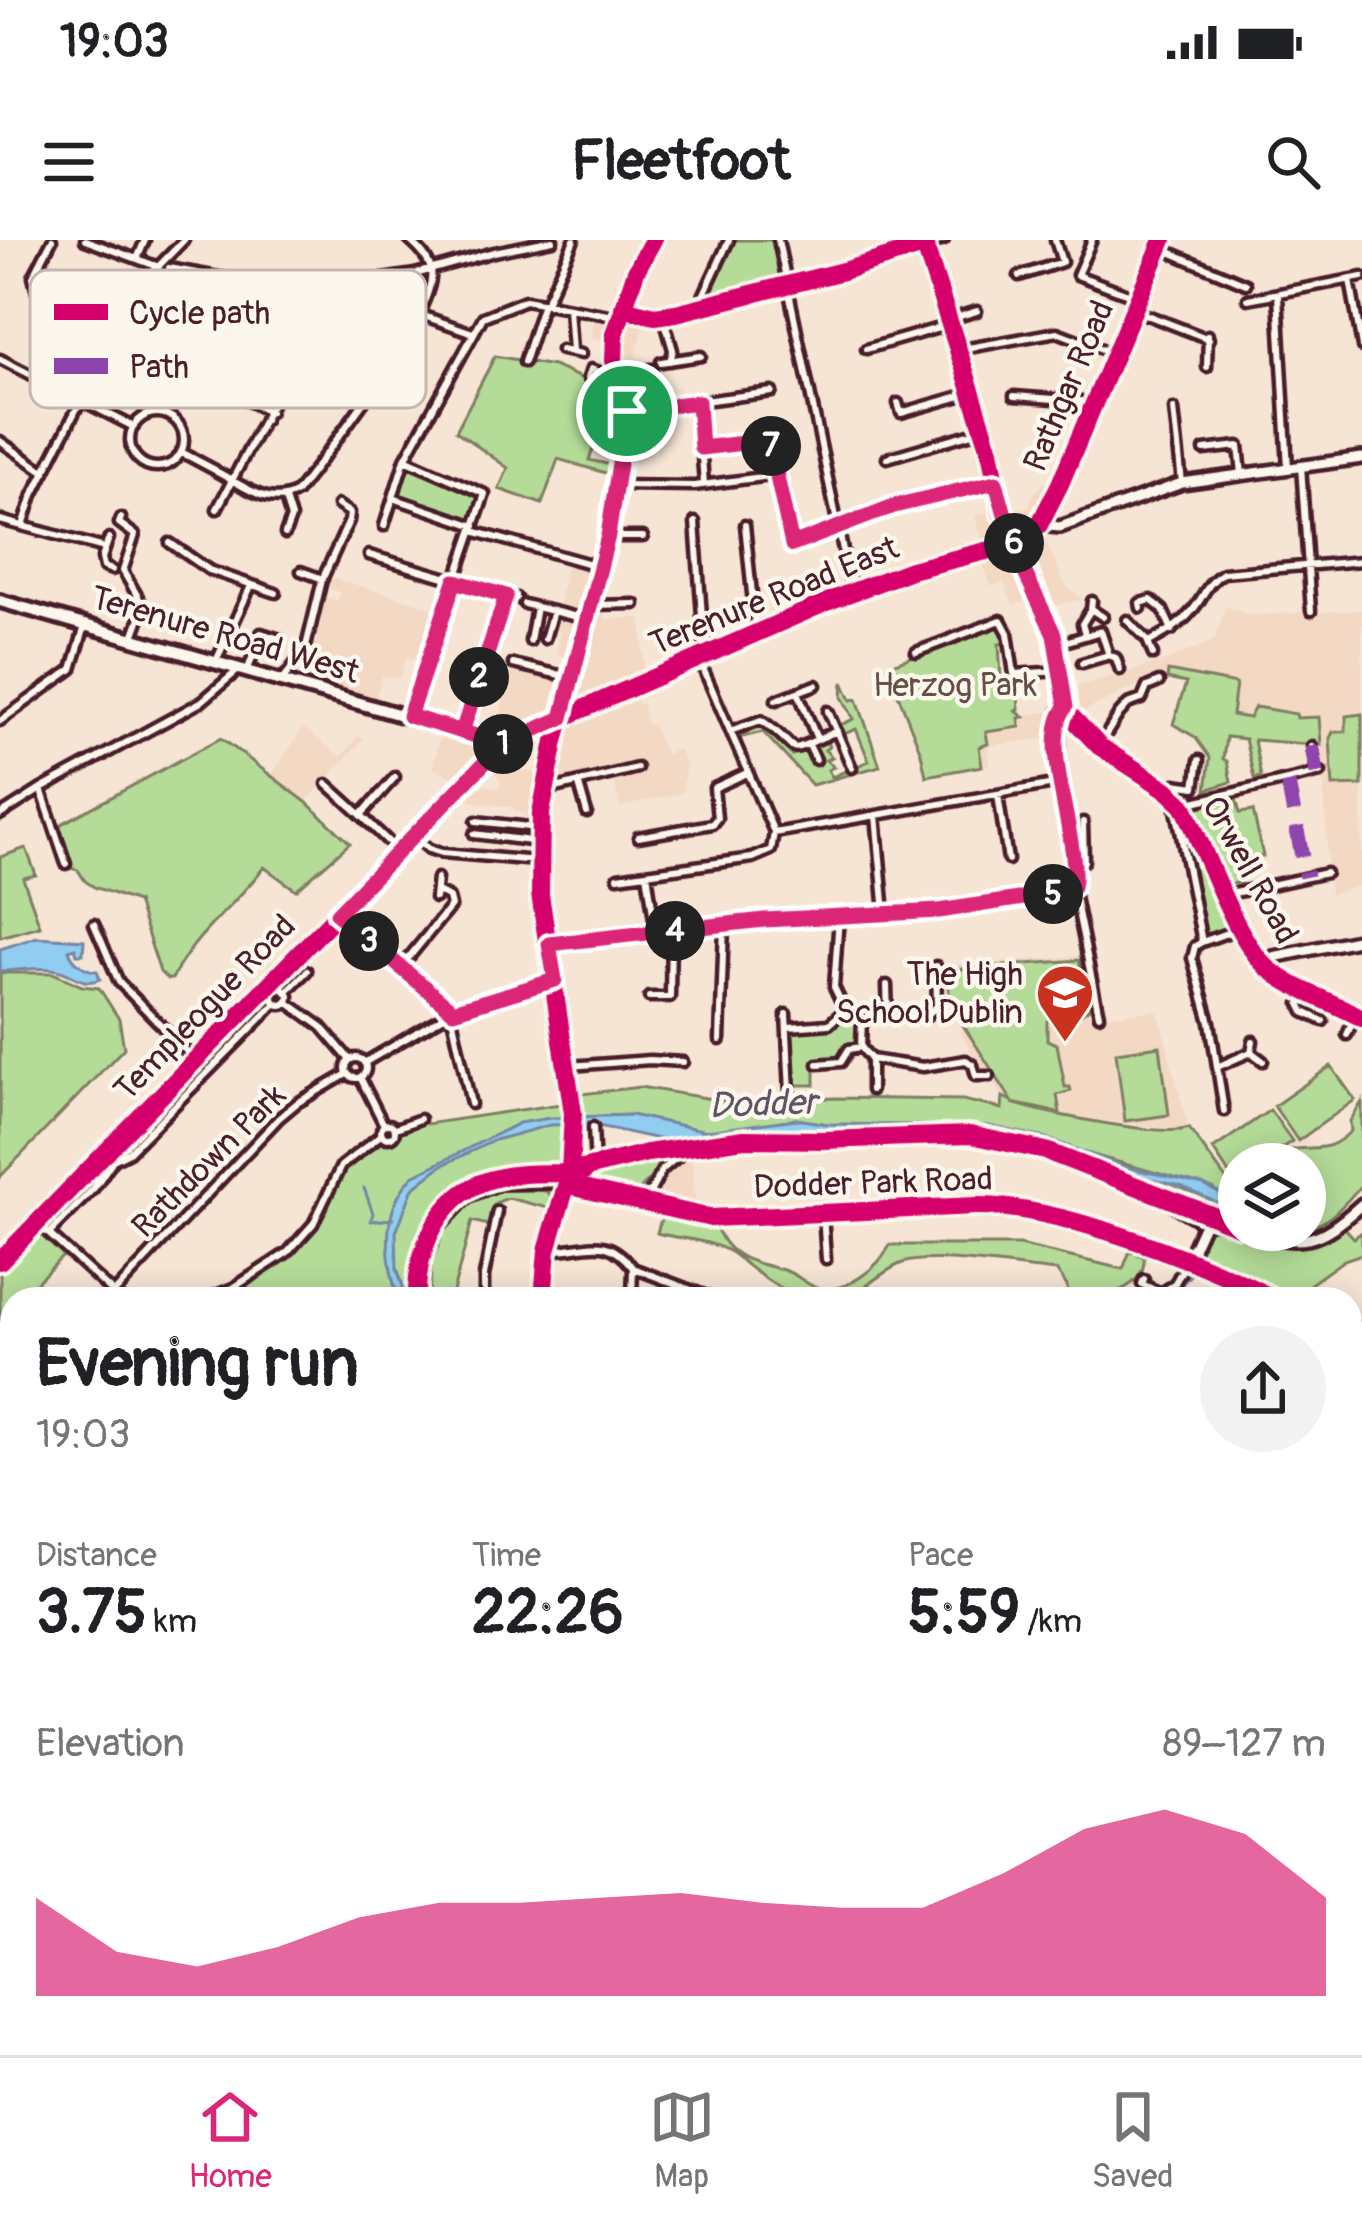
<!DOCTYPE html>
<html lang="en">
<head>
<meta charset="utf-8">
<style>
  :root { --surface:#fff; --page:#f2f2f2; --text:#202124; --muted:#757577; --line:#e0e0e0; --accent:#db2777 }
  body { margin:0; font-family:Pangolin,sans-serif; background:var(--page); color:var(--text); height:100vh; display:flex; flex-direction:column; font-size:45px; white-space:nowrap }
  * { box-sizing:border-box; margin:0 }
  p { font-size:39px; color:var(--muted) }
  .icon { flex:none; width:66px; height:66px; fill:none; stroke:currentColor; stroke-width:2; stroke-linecap:round; stroke-linejoin:round }
  .map { position:relative; flex:1; overflow:hidden }
  .details { position:absolute; left:0px; top:1047px; width:1362px; height:768px; display:flex; flex-direction:column; background:var(--surface); border-radius:36px 36px 0 0; box-shadow:0 6px 30px #0003 }
  .details>* { flex:none }
  .buttons { position:absolute; left:1218px; top:903px; display:grid; gap:24px }
  .buttons a { display:grid; place-items:center; width:108px; height:108px; border-radius:50%; background:var(--surface); box-shadow:0 6px 30px #0003; font-size:60px }
  .pin { position:absolute; display:grid; place-items:center; width:102px; height:102px; color:#fff; margin:-51px; border:6px solid #fff; border-radius:50%; box-shadow:0 3px 12px #0007 }
  .km { position:absolute; width:60px; height:60px; margin:-30px; border-radius:50%; background:#222; color:#fff; font-size:33px; line-height:60px; text-align:center }
  .round { display:grid; place-items:center; flex:none; width:126px; height:126px; border-radius:63px; background:var(--page) }
  .summary { display:flex; align-items:center; justify-content:space-between; height:204px; padding:0 36px }
  h1 { font-size:66px; font-weight:700; line-height:90px }
  .figures { display:grid; grid-template-columns:repeat(3,1fr); gap:18px; height:204px; padding:12px 36px }
  .figures div { display:grid; align-content:center }
  .figures b { font-size:60px; font-weight:700 }
  .figures small { font-size:33px; font-weight:400 }
  .figures p { font-size:33px }
  .chart { height:336px; padding:24px 36px }
  .chart p { display:flex; justify-content:space-between }
  .chart svg { width:100%; height:216px; margin-top:12px; fill:var(--accent); opacity:.7 }
  .status { display:flex; justify-content:space-between; align-items:center; height:84px; padding:0 60px; background:var(--surface); direction:ltr }
  .status svg { height:33px; fill:currentColor }
  header { display:flex; justify-content:space-between; align-items:center; height:156px; padding:0 36px; background:var(--surface); font-size:54px; font-weight:700 }
  .menu { display:flex; justify-content:space-around; align-items:center; height:168px; border-top:3px solid var(--line); background:var(--surface); font-size:33px; color:var(--muted) }
  .menu a { display:grid; justify-items:center; gap:6px }
  .menu .on { color:var(--accent) }
  .map>svg:first-child { display:block }
  .built { fill:#f3d8c4 }
  .green { fill:#b4dc98; stroke:#7f7e62; stroke-width:3 }
  .water { fill:#91cdf1; stroke:#7587a2; stroke-width:3 }
  .lines { fill:none; stroke-linecap:round; stroke-linejoin:round }
  .stream { stroke:#7587a2; stroke-width:3 }
  .river { stroke:#91cdf1; stroke-width:9 }
  .minor-casing { stroke:#4a1f2b; stroke-width:15 }
  .tertiary-casing { stroke:#4a1f2b; stroke-width:18 }
  .secondary-casing { stroke:#4a1f2b; stroke-width:20 }
  .minor { stroke:#fbf7ec; stroke-width:6 }
  .tertiary { stroke:#fbf7ec; stroke-width:9 }
  .secondary { stroke:#fbf7ec; stroke-width:10 }
  .quiet { stroke:#8e44ad; stroke-width:15; stroke-dasharray:30 15; stroke-linecap:butt }
  .cycleway-casing { stroke:#fbf7ec; stroke-width:26 }
  .cycleway { stroke:#d6006c; stroke-width:18 }
  .route-casing { stroke:#fff; stroke-width:24 }
  .route { stroke:#db2777; stroke-width:15 }
  .labels { text-anchor:middle; dominant-baseline:central; stroke-width:9; stroke-linejoin:round; paint-order:stroke }
  .street-label { font-size:33px; fill:#4a1f2b; stroke:#fbf7ec }
  .park-label { font-size:33px; fill:#644e46; stroke:#fbf7ec }
  .poi-label { font-size:33px; fill:#4a1f2b; stroke:#fbf7ec; text-anchor:end }
  .water-label { font-size:36px; font-style:italic; fill:#5f5366; stroke:#fbf7ec }
  .key { fill:#fbf7ec; stroke:#c6b6b2; stroke-width:3 }
  .key-label { font-size:33px; fill:#4a1f2b }
</style>
</head>
<body>
<div class="status"><b>19:03</b><svg viewBox="0 0 49 12"><path d="M0 12V9h3v3zM5 12V6h3v6zM10 12V3h3v9zM15 12V0h3v12zM26 1h20v11H26zM47 4h2v5h-2z"/></svg></div>
<header><svg class="icon" aria-label="menu" viewBox="0 0 24 24"><path d="M4 6h16M4 12h16M4 18h16"/></svg>Fleetfoot<svg class="icon" aria-label="search" viewBox="0 0 24 24"><circle cx="10" cy="10" r="6"/><path d="M15 15l6 6"/></svg></header>
<div class="map">
<svg width="1362" height="1815" viewBox="0 0 1362 1815">
  <rect width="100%" height="100%" fill="#f6e5d4"/>
  <filter id="ink" filterUnits="userSpaceOnUse"><feTurbulence type="fractalNoise" baseFrequency=".00833" numOctaves="2"/><feDisplacementMap in="SourceGraphic" scale="24" xChannelSelector="R" yChannelSelector="G"/><feConvolveMatrix kernelMatrix="1 2 1 2 8 2 1 2 1" color-interpolation-filters="sRGB"/></filter>
  <g filter="url(#ink)">
    <path class="built" d="M628 75 646 80 635 117 628 116 624 136 634 176 619 182 578 168 588 141 597 137 604 140 614 132 606 100 590 98 595 76 624 82Z
      M1049 239 1060 244 1039 285 1065 345 1082 359 1038 370 1032 358 1013 366 1004 342 991 346 981 318 984 304 975 276 990 271 988 265 995 263 997 268 1008 266 1011 271 1029 266 1033 254Z
      M567 320 594 328 605 379 641 378 645 437 606 453H633L638 464H643L647 485 653 484 665 514 679 509 686 527 682 553 620 567 613 537 636 525 552 548 556 524 544 511 531 508 521 531 539 534 532 583 526 584V577L522 572 514 571V567L471 561 461 553 470 543 481 548 484 544 500 549V539L483 518 460 540 432 527 442 490 482 494 488 486 500 482 509 431 540 439 544 433 565 437 570 419 557 414 559 391 549 387 558 369Z
      M327 336 440 370 422 421 406 417 400 438 382 436 374 461 300 439 318 398 313 393 325 357 337 360 340 353 323 345Z
      M1226 367 1251 375 1362 370V645L1330 655 1321 505 1226 497 1210 518 1195 497 1173 484 1186 443 1167 439 1142 443 1078 474 1068 449 1165 421 1206 404 1214 400Z
      M1057 470 1055 497 988 506 989 525 926 536 914 495Z
      M303 488 341 517 358 496 364 499 306 562 271 536Z
      M1082 716 1092 776 1158 771 1189 891 1054 874 1013 864 1003 857 969 809 945 754 941 726Z
      M692 913 696 969 653 960V951L664 934Z"/>
    <path class="green" d="M734 0H775L781 39 705 59Z
      M495 116 553 126 588 141 579 168 605 178 589 220 611 225 609 234 558 219 542 264 499 249 508 228 456 191Z
      M408 227 481 254 472 280 400 256Z
      M998 384 1008 403 999 404 1001 437H1017L1019 470 1016 471 1024 477 1019 478 1020 487 986 492 988 504 979 507 982 526 926 536 921 513 887 426Z
      M1168 431 1236 444 1232 475 1249 478 1255 467 1296 474 1297 478 1319 477 1321 505 1254 500 1261 537 1254 538 1245 499 1226 497 1223 519 1227 521 1231 542 1206 550 1210 518 1195 497 1173 484 1186 443 1167 439Z
      M843 442 851 460 857 459 880 526 812 545 763 492 738 498 761 484 792 515 805 511 810 524 819 519 814 507 827 502 829 507 825 510 832 517 826 520 834 527 828 530 832 537 869 521 856 489 844 494 840 485 854 479 842 457Z
      M1362 474V545L1333 546 1330 498 1333 492 1346 491V476Z
      M221 498 306 562 350 603 296 650 264 627C234 667 194 694 172 739H167L160 732 137 662 94 647 85 641 78 630 70 628 56 587Z
      M1235 555 1240 573 1253 571 1263 616 1238 621 1241 642 1227 645 1191 567Z
      M1178 574H1181L1233 688 1203 697Z
      M26 608 36 635 23 638 40 686 0 697V617Z
      M1079 720 1089 768 1081 774 1047 781V800L1057 804 1065 847H1070L1071 851 1057 855 1060 873 1012 863C1044 873 1164 898 1189 888L1230 945 1239 944V985C1205 975 1177 960 1144 946 1090 923 1034 904 975 895L1049 906 1115 932 1210 957 1214 949 989 886 828 884 796 879 718 891 689 890 631 875 581 877V854L640 847 730 862 835 858 963 860 1002 869 1003 857 1012 861 956 774 949 751V730Z
      M0 733H53L82 746 99 748 119 779 124 808 0 937Z
      M844 775 857 782 856 805 847 807 840 819 815 822V845H795L792 794 795 790 830 787Z
      M1160 806 1169 875 1125 881 1116 812Z
      M1331 826 1355 860 1298 901 1274 866Z
      M1362 862V944C1343 966 1321 994 1289 990H1305V924H1269C1277 919 1286 910 1295 909 1322 906 1329 912 1351 891L1350 881Z
      M567 863 561 926C546 932 531 929 514 931 449 942 411 994 413 1059H215C253 1043 288 1021 315 989 344 954 327 912 389 902L401 889 425 881 427 884Z
      M1270 870 1292 901 1258 924H1239V938L1234 941 1213 909Z
      M663 914H669V918L636 954 586 941 580 935Z
      M498 947 546 951 554 958 552 969 508 958 495 963 492 986 472 981 451 1059H425C429 1001 442 970 498 947Z
      M661 979 715 987C719 992 721 998 725 1003 739 1022 765 1024 786 1031 799 1035 807 1046 819 1048 846 1054 879 1027 890 1005H1019L1123 1029 1130 1011 1144 1017C1146 1050 1101 1059 1074 1059H1069L1067 1046 1057 1031C1022 1028 928 1012 900 1024 867 1039 859 1063 817 1059 784 1056 759 1035 736 1016 714 999 682 1000 657 993Z
      M1210 987C1266 998 1291 1023 1344 987L1354 998 1362 992V1014L1344 1020 1305 1048V1059H1288L1204 1019 1199 1008Z
      M38 992 64 1015 27 1052 34 1059H12V1229L0 1217V1029Z
      M896 1803H1241L1240 1812 1218 1807 1215 1815H927Z"/>
    <path class="water" d="M37 697 84 700 83 714H77L75 708 69 710C72 721 85 731 97 731L100 739C82 748 72 731 52 729 36 727 17 731 0 731V709Z
      M631 875 707 891 796 879 828 884 989 886 1046 898 1122 926 1204 945 1239 964V973L1180 946 1132 935 1047 904 985 893 755 896 682 904 589 884 550 885 495 900 441 926 413 948 396 992 397 1028 407 1059H398C385 1017 381 969 413 936L519 883 550 878Z"/>
    <g class="lines">
      <path class="stream" d="M364 948 373 973 371 981 393 979
        M1160 1059 1177 1050 1191 1034
        M1350 1131 1362 1143
        M1350 1238 1362 1221"/>
      <path class="river" d="M358 1815 360 1803"/>
      <g class="minor-casing">
        <path id="minor" d="M52 0 33 37 37 52 270 172
          M85 0 159 27
          M778 0 852 353
          M1092 0 1077 35 1139 58
          M1160 8 1246 44
          M137 19 145 0
          M169 28 262 45 349 44 415 34 494 12 553 0
          M1019 36 1062 22 1055 0
          M1350 40 1362 107
          M1278 55 1288 228
          M1248 59 1362 37
          M546 62 574 0
          M698 67 729 0
          M569 68 572 111
          M626 69 655 76 676 73 843 31 944 0
          M1134 70 1209 99
          M663 75 673 110 670 121
          M424 76 473 93
          M947 80 977 71
          M115 91 151 34 184 0
          M290 99 360 93
          M866 109 949 85
          M561 110 581 114
          M957 110 1057 92 1115 114
          M163 116 183 79C205 79 230 89 240 110L223 147
          M0 119 134 187
          M524 122 543 63
          M661 122 701 116
          M1207 127 1208 95
          M588 138 591 129 609 135 652 129
          M1014 156 1094 162
          M698 162 704 244
          M898 163 901 173 971 153
          M1174 169 1182 243
          M627 171 772 152
          M130 200a27 27 0 1 1 54 0a27 27 0 1 1-54 0Z
          M0 201 45 232
          M701 208 769 200 792 305 838 290
          M1204 210 1239 206 1242 234
          M181 212 215 230
          M887 218 983 190
          M405 219 485 254 409 475
          M1301 226 1311 371
          M217 232C243 245 269 269 297 252 325 215 439 70 431 30 428 17 418 8 409 0
          M617 245 694 246 778 235
          M393 258 475 286
          M285 259 291 278 285 294
          M217 269 280 149 290 99 292 45
          M121 278 119 283 135 295 123 331 144 367 133 397
          M0 280 101 307
          M695 282 705 416
          M745 285 756 393
          M23 286 33 255 112 99
          M384 286 405 219 483 77 525 60 619 77
          M838 289 894 266 995 243
          M473 291 601 327
          M608 297H643
          M109 298 102 318 104 327 112 330
          M170 303 209 330 276 353
          M369 315 516 358
          M301 331 323 339
          M1092 361 1091 369 1103 377
          M524 364 585 379
          M592 365 635 364
          M1141 368 1140 363 1151 360 1163 370 1172 390
          M1127 380 1147 400 1153 415
          M1085 394 1082 384 1091 369
          M545 399 553 371
          M530 401 536 367
          M1149 402C1164 394 1179 386 1191 372 1204 358 1205 344 1223 333L1362 321
          M1055 405 1101 391 1109 415 1082 423
          M916 412 1001 380 1008 393 1014 434 1060 431
          M1109 415 1116 418 1120 430
          M699 419 774 592
          M216 421 251 346
          M513 424 573 438
          M248 429 261 393 280 399
          M283 439 305 411 322 340 349 281 350 273 338 265
          M798 452 817 499
          M776 460 816 445
          M828 471 852 528
          M0 481 72 429 85 386
          M730 491 761 480C809 512 775 517 837 491
          M462 492 507 355
          M809 505 816 520
          M1099 506 1119 474 1128 464 1142 459 1147 447 1159 442
          M1312 506 1317 532
          M395 537 361 575 398 611
          M327 544 361 575
          M579 545 587 573
          M41 549 66 624
          M548 550 637 528
          M1167 550 1175 544 1195 547 1199 520
          M998 555 1008 620
          M1177 559 1175 565 1202 702 1238 689
          M1185 564 1321 532
          M0 575 41 549 201 462 237 431
          M876 575 885 673
          M476 581 538 588
          M1083 582 1084 621
          M774 593 1060 543
          M474 594 539 602
          M415 597 429 609 442 613 538 621
          M638 597 712 584 717 578 714 548 747 533
          M647 633 656 693
          M618 637 752 618 771 610 774 593
          M1073 647 1099 775
          M1225 655 1326 633
          M435 658 437 638
          M337 674 450 768 471 864
          M839 677 834 747 845 770
          M94 684 119 742 194 819
          M1202 702 1195 706 1192 718 1210 782 1224 871
          M401 727 451 666 449 658 437 651
          M887 745 888 777
          M273 757a8 8 0 1 1 16 0a8 8 0 1 1-16 0Z
          M1305 751 1300 764 1304 772 1323 781
          M286 752 307 731
          M649 757H670L671 691
          M287 762 322 787 350 820
          M845 770 862 778 926 776 937 766 936 726
          M786 774 790 852
          M862 778 861 807 871 819 923 827 966 820 973 825 976 836H990
          M788 787 829 784 845 770
          M1347 795 1356 774
          M720 800 724 685
          M1253 801 1251 812 1263 821
          M346 828a10 10 0 1 1 20 0a10 10 0 1 1-20 0Z
          M364 823 453 771 551 741
          M818 824 841 822 849 809 861 807
          M569 826 650 820 683 822
          M1217 827 1251 812
          M360 837 384 885
          M871 850V819
          M381 891a7 7 0 1 1 14 0a7 7 0 1 1-14 0Z
          M593 887 595 928
          M396 888 420 879
          M582 929C610 927 653 901 678 916
          M644 964 662 930 682 913 695 909 738 903 825 905 962 898 1050 916 1146 951 1204 984
          M823 974 826 1019
          M39 985 120 1059
          M49 994 94 948 113 920 129 912 276 763
          M547 1010C585 1012 604 990 633 1028L632 1059
          M633 1028 715 1059
          M1144 1039 1142 1044 1159 1052
          M113 1054 279 878 297 863 347 834
          M207 1059 233 1048 288 1012 313 984 341 926 382 894
          M484 1059V1036L497 971
          M1154 1059 1175 1043 1187 1021
          M1350 1187 1360 1191
          M1350 1519 1362 1494
          M0 1533 12 1531
          M1350 1632 1362 1638
          M0 1700H12
          M1350 1728 1362 1733
          M0 1748 12 1750
          M246 1803 249 1815
          M443 1803 461 1815
          M520 1803 530 1815
          M696 1803 706 1815
          M1312 1803 1329 1807
          M15 1815 17 1803
          M94 1815 96 1803
          M200 1815 220 1803
          M435 1815 438 1803
          M579 1815 593 1803"/>
      </g>
      <g class="tertiary-casing">
        <path id="tertiary" d="M923 0 990 210 1002 274 1054 394 1068 473 1099 506 1167 550 1183 565C1205 608 1235 702 1270 730 1298 752 1332 761 1362 778
          M1039 285 1060 287 1182 243 1362 218
          M549 704 764 680 939 671 1069 650 1075 638 1058 521 1060 471 1066 467
          M1262 723 1273 717 1362 699
          M1245 990C1304 1007 1316 1005 1362 964
          M1187 1021 1204 984 1214 981 1239 988
          M1350 1387 1362 1348
          M1350 1472 1362 1480
          M1350 1607 1362 1585
          M1338 1815 1340 1803"/>
      </g>
      <g class="secondary-casing">
        <path id="secondary" d="M0 361 503 504
          M0 1021 503 504 834 359 911 330 1014 304 1039 285 1060 244 1163 0
          M420 1059 423 1021 436 988 467 955 499 942 558 941 605 955 711 978 976 966C1057 965 1201 1021 1274 1059
          M543 1059 547 1010 570 933 573 873 540 654 541 573 555 501 608 297 625 199 627 171 614 120 615 94 636 31 653 0
          M1350 1088 1362 1091
          M0 1446H12
          M0 1598 12 1596
          M851 1803 887 1815
          M366 1815 368 1803
          M653 1815 665 1803
          M664 1815 677 1803"/>
      </g>
      <use href="#minor" class="minor"/>
      <use href="#tertiary" class="tertiary"/>
      <use href="#secondary" class="secondary"/>
      <path class="quiet" d="M1312 506 1317 533
        M1288 543 1306 637"/>
      <g class="cycleway-casing">
        <path id="cycleway" d="M923 0 990 210 1002 274 1054 394 1068 473 1099 506 1167 550 1183 565C1205 608 1235 702 1270 730 1298 752 1332 761 1362 778
          M623 68 655 76 676 73 843 31 924 6
          M582 929 647 913 744 899 823 900 970 895 1046 911 1239 986
          M579 948 711 978 976 966C1057 965 1201 1021 1274 1059
          M0 1021 503 504 834 359 911 330 1014 304 1039 285 1060 244 1163 0
          M417 1059C416 1005 443 948 501 937 529 931 557 935 584 932
          M543 1059 547 1010 570 933 573 873 540 654 541 573 555 501 608 297 625 199 627 171 614 120 615 94 636 31 653 0"/>
      </g>
      <use href="#cycleway" class="cycleway"/>
    </g>
  </g>
  <g class="lines" filter="url(#ink)">
    <g class="route-casing">
      <path id="route" d="M627 171 608 296 562 478 503 504 409 476 455 341 506 356 462 492 503 504 337 674 453 771 555 740 549 704 764 680 939 671 1064 652 1073 647C1082 604 1037 503 1066 467L1054 394 1016 314 996 242 894 266 792 305 769 200 701 208 698 162 627 171"/>
    </g>
    <use href="#route" class="route"/>
  </g>
  <defs>
    <g id="school-pin" transform="scale(3)"><path d="M0 17L-7.5 6A9.5 9.5 0 1 1 7.5 6Z" fill="#c8321e" stroke="#fbf7ec"/><path d="M0-5L7-2L0 1L-7-2ZM-4 1L0 2.5L4 1V4Q0 6-4 4Z" fill="#fff"/></g>
  </defs>
  <g fill-rule="evenodd">
    <use href="#school-pin" x="1065" y="753"/>
  </g>
  <g class="labels">
    <g class="street-label">
      <text transform="translate(1069 146) rotate(-67)">Rathgar Road</text>
      <text transform="translate(774 356) rotate(-22)">Terenure Road East</text>
      <text transform="translate(225 395) rotate(16)">Terenure Road West</text>
      <text transform="translate(1250 630) rotate(61)">Orwell Road</text>
      <text transform="translate(205 768) rotate(-46)">Templeogue Road</text>
      <text transform="translate(209 921) rotate(-45)">Rathdown Park</text>
      <text transform="translate(873 943) rotate(-2)">Dodder Park Road</text>
    </g>
    <g class="park-label">
      <text x="955" y="445">Herzog Park</text>
    </g>
    <g class="poi-label">
      <text x="1023" y="734">The High<tspan x="1023" dy="38">School Dublin</tspan></text>
    </g>
    <g class="water-label">
      <text transform="translate(763 864) rotate(-2)">Dodder</text>
    </g>
  </g>
  <rect x="30" y="30" width="396" height="138" rx="18" class="key"/>
  <rect x="54" y="64" width="54" height="16" fill="#d6006c"/>
  <rect x="54" y="118" width="54" height="16" fill="#8e44ad"/>
  <g class="key-label">
    <text x="129" y="84">Cycle path</text>
    <text x="129" y="138">Path</text>
  </g>
</svg>
<div class="buttons">
<a><svg class="icon" aria-label="layers" viewBox="0 0 24 24"><path d="M12 4l9 5-9 5-9-5zM3 14l9 5 9-5"/></svg></a>
</div>
<div class="pin" style="left:627px;top:171px;background:#1e9e55"><svg class="icon" aria-label="arrive" viewBox="0 0 24 24"><path d="M6 21V4h12l-3 4 3 4H6"/></svg></div>
<b class="km" style="left:503px;top:504px">1</b>
<b class="km" style="left:479px;top:437px">2</b>
<b class="km" style="left:369px;top:701px">3</b>
<b class="km" style="left:675px;top:691px">4</b>
<b class="km" style="left:1053px;top:654px">5</b>
<b class="km" style="left:1014px;top:303px">6</b>
<b class="km" style="left:771px;top:206px">7</b>
<section class="details">
<div class="summary"><div><h1>Evening run</h1><p>19:03</p></div><a class="round"><svg class="icon" aria-label="share" viewBox="0 0 24 24"><path d="M12 15V3M7 8l5-5 5 5M5 13v7h14v-7"/></svg></a></div>
<div class="figures">
<div><p>Distance</p><b>3.75<small> km</small></b></div>
<div><p>Time</p><b>22:26</b></div>
<div><p>Pace</p><b>5:59<small> /km</small></b></div>
</div>
<div class="chart"><p><span>Elevation</span>89–127 m</p>
<svg viewBox="0 0 160 44" preserveAspectRatio="none"><path d="M0 44V24L10 35L20 38L30 34L40 28L50 25L60 25L70 24L80 23L90 25L100 26L110 26L120 19L130 10L140 6L150 11L160 24V44z"/></svg>
</div>
</section>
</div>
<nav class="menu">
<a class="on"><svg class="icon" aria-label="home" viewBox="0 0 24 24"><path d="M3 11l9-7 9 7M6 9v11h12V9"/></svg>Home</a>
<a><svg class="icon" aria-label="map" viewBox="0 0 24 24"><path d="M3 6l6-2 6 2 6-2v14l-6 2-6-2-6 2zM9 4v14M15 6v14"/></svg>Map</a>
<a><svg class="icon" aria-label="saved" viewBox="0 0 24 24"><path d="M7 4h10v16l-5-4-5 4z"/></svg>Saved</a>
</nav>
</body>
</html>
